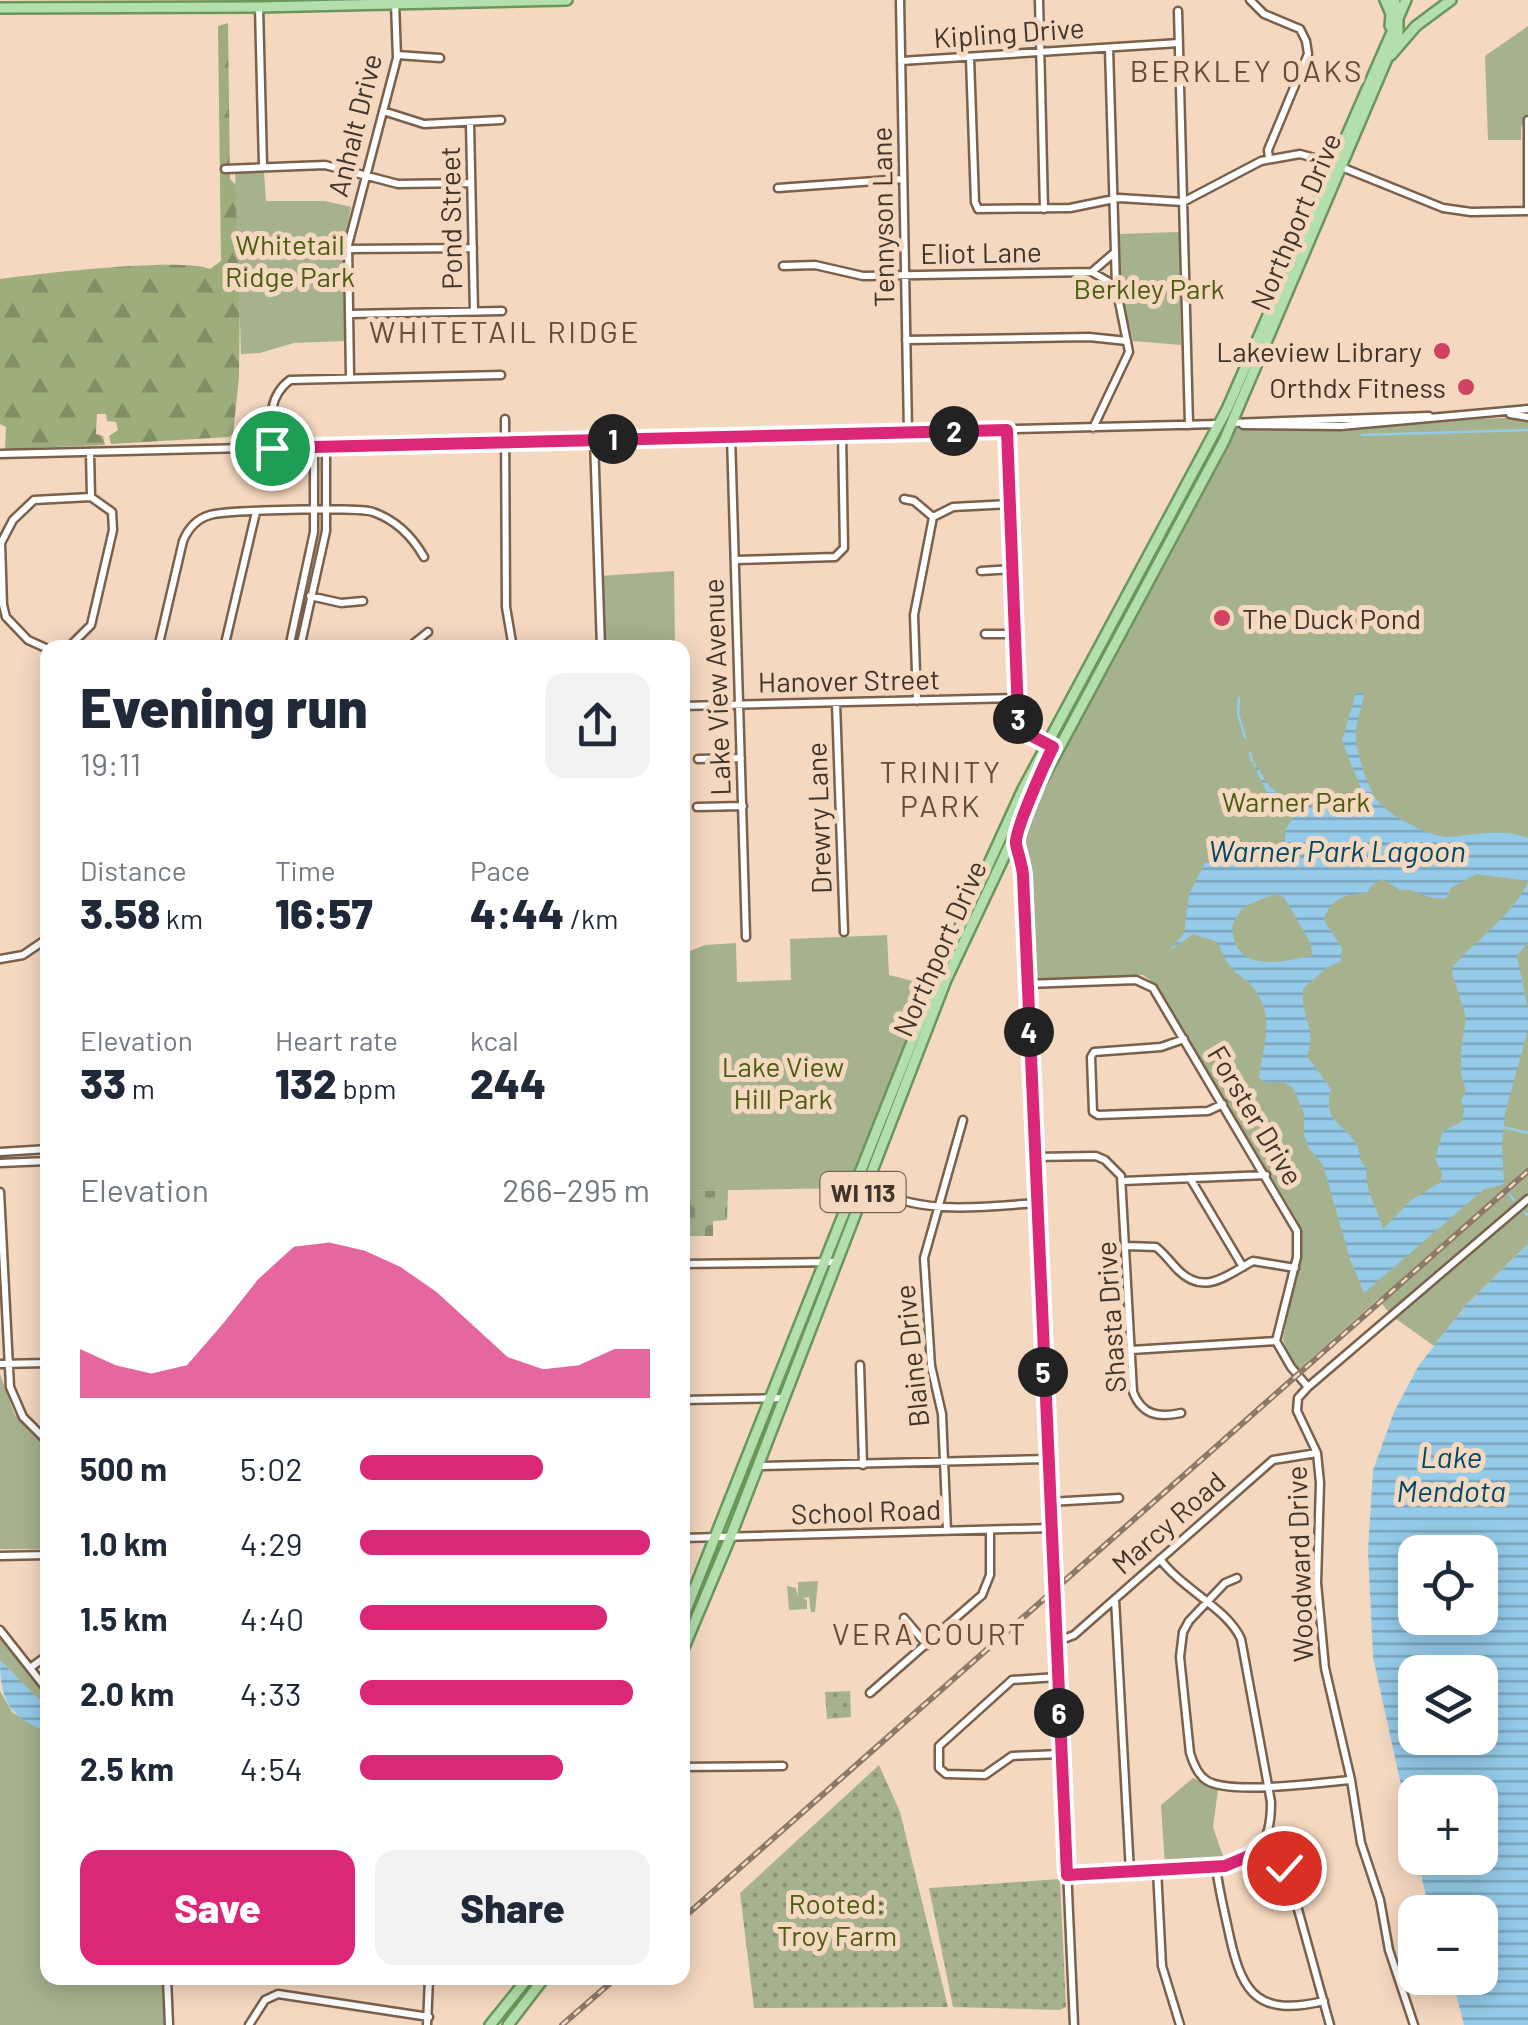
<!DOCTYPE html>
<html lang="en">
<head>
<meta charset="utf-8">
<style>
  :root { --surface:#fff; --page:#f2f2f3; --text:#1f2937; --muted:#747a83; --accent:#db2777 }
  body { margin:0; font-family:Barlow,sans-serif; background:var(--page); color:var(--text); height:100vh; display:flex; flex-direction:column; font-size:38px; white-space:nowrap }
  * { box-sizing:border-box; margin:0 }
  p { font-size:32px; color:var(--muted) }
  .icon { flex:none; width:55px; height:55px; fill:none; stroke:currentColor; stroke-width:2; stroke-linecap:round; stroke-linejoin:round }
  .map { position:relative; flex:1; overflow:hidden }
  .sheet { position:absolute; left:40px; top:640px; width:650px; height:1345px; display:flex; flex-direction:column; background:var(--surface); border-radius:20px; box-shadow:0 5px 25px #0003 }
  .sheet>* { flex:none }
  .buttons { position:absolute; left:1398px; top:1535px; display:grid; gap:20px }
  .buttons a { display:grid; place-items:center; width:100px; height:100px; border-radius:20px; background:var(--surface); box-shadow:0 5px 25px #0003; font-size:50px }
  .pin { position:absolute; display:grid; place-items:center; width:85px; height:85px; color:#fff; margin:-42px; border:5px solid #fff; border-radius:50%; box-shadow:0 2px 10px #0007 }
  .km { position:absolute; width:50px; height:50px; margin:-25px; border-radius:50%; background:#222; color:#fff; font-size:28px; line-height:50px; text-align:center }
  .round { display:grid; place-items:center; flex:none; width:105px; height:105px; border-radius:20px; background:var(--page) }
  .overview { display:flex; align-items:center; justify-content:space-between; height:170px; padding:0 40px }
  h1 { font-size:55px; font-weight:800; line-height:75px }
  .stats { display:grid; grid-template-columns:repeat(3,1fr); gap:15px; height:170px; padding:10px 40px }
  .stats div { display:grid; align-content:center }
  .stats b { font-size:42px; font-weight:800 }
  .stats small { font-size:28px; font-weight:400 }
  .stats p { font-size:28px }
  .chart { height:280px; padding:20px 40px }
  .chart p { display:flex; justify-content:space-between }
  .chart svg { width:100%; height:180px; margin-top:10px; fill:var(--accent); opacity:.7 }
  .primary-button { display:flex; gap:20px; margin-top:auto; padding:20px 40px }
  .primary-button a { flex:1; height:115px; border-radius:20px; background:var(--accent); color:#fff; font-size:40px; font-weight:800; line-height:115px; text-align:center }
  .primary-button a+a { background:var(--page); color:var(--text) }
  ul { padding:0 40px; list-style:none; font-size:32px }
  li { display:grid; grid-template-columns:160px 120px 1fr; align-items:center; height:75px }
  li i { height:25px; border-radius:12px; background:var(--accent) }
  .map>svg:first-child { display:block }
  .forest { fill:url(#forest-firs) }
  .cemetery { fill:url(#cemetery-stones) }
  .park { fill:#a6b28e }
  .garden { fill:url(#garden-dots) }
  .water { fill:url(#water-rules); fill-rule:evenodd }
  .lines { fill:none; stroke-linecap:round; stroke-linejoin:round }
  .stream { stroke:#95cbe9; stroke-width:2.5 }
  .minor-casing { stroke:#7a614c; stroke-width:11 }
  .major-casing { stroke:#6a965a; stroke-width:14 }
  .minor { stroke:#fff; stroke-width:6 }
  .major { stroke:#b3dfac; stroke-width:9 }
  .rail-casing { stroke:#8b7969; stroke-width:6 }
  .rail { stroke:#f5d8c0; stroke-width:2.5; stroke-dasharray:8; stroke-linecap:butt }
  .route-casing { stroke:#fff; stroke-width:20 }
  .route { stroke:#db2777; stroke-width:12 }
  .poi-dot { fill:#d14262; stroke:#f5d8c0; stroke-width:4 }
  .labels { text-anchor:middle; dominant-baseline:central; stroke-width:10; stroke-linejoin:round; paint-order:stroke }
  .shield { fill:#f5d8c0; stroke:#766658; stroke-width:2.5 }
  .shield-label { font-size:25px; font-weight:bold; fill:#40352b }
  .street-label { font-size:28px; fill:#40352b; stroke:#f5d8c0 }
  .park-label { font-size:28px; fill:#4b5d11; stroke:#f5d8c0 }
  .poi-label { font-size:28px; fill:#40352b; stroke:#f5d8c0; text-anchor:end }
  .neighbourhood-label { font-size:30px; letter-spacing:2.5px; fill:#644c38; stroke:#f5d8c0 }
  .water-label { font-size:30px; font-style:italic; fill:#004a67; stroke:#f5d8c0 }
</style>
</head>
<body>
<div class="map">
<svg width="1528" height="2025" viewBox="0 0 1528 2025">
  <defs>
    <pattern id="forest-firs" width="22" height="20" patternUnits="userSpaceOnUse" patternTransform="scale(2.5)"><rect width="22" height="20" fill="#9ead7c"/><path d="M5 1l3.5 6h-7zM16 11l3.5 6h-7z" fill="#828e66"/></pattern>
    <pattern id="cemetery-stones" width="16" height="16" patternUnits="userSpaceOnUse" patternTransform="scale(2.5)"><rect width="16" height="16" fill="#a6b28e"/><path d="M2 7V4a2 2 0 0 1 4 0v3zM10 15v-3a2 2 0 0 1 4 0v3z" fill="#899274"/></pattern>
    <pattern id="garden-dots" width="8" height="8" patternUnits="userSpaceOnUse" patternTransform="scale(2.5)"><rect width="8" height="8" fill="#a6b28e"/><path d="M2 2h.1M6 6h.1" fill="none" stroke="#899274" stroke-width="1.8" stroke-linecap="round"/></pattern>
    <pattern id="water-rules" width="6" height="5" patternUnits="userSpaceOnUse" patternTransform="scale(2.5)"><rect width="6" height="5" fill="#95cbe9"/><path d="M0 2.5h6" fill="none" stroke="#7ba6bd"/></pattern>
  </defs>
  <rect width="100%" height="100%" fill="#f5d8c0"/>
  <path class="forest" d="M228 23 230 179 241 191 239 377 233 434 229 437 111 444 109 436 118 430 116 422 107 421 106 414H97L96 434 103 436 105 445 5 449 6 427 0 424V279C37 274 181 257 210 269L221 261 218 26Z"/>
  <path class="cemetery" d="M728 1190 727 1220 713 1221V1236H683L682 1191Z"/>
  <path class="park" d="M1528 26V114L1521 128V140H1488L1485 56Z
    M235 172H264L266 201H325L351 207 343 250 345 341 294 343 260 353 241 354Z
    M1179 232 1181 345 1133 341 1120 291 1118 234Z
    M1528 417V1244L1467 1304 1434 1346 1392 1316 1378 1299 1299 1369 1287 1353 1283 1339 1301 1246 1297 1220 1156 985 1143 975 1031 979 1028 857 1021 837 1069 735 1236 429Z
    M674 571 675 647H601L599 576Z
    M887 935 889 975 930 985 849 1188 683 1191 685 953 705 945 736 943 737 982 791 980 790 939Z
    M0 1374 15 1415 47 1448V1549H0Z
    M818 1581 815 1612H811L809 1597 803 1598 807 1600V1609L789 1610 787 1586 796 1588 798 1597V1582Z
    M0 1636 47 1696V1708L0 1660Z
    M0 1691 13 1713 47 1731 48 1978H163L165 2025H0Z
    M1193 1778 1218 1790 1213 1827 1225 1862 1165 1866 1161 1805Z"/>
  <path class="garden" d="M850 1691 851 1717 827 1719 825 1692Z
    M879 1765 900 1812 948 2007 754 2008 740 1893Z
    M1060 1879 1066 2007 1060 2010 953 2007 929 1888Z"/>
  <path class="water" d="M1356 692 1364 694C1362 711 1354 723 1356 740 1358 758 1367 784 1376 799 1387 815 1432 839 1451 837 1478 834 1502 828 1528 838V881L1476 874 1451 888 1446 898C1423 901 1418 887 1400 890L1382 879 1372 885 1368 892C1347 895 1330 897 1324 920L1342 948 1341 961 1325 969 1303 989C1300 1018 1318 1029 1307 1056L1331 1089C1321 1123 1345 1123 1357 1146 1362 1157 1357 1160 1367 1168 1363 1188 1378 1210 1383 1229L1410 1201 1441 1182 1442 1173 1435 1159 1443 1131 1461 1122 1464 1111 1461 1100 1466 1092 1461 1073V1053L1466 1017 1451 969C1476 939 1511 917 1528 883V942L1517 956 1528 1010V1030L1505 1113 1502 1145 1504 1184 1483 1190 1364 1293 1350 1259 1323 1165 1308 1147 1304 1135V1113L1293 1088 1284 1082 1267 1083 1259 1078C1262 1046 1277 1019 1253 987 1247 979 1236 975 1230 966 1211 936 1229 946 1193 934L1168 952 1184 933 1189 894 1205 863C1231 858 1259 868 1283 860L1286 829 1294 816 1268 795 1252 761C1261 769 1263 780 1271 788 1293 806 1340 815 1364 796L1342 741ZM1274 894 1284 897 1310 942 1313 956C1280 961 1234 976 1232 925L1243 907Z
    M1528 1244V2025H1464L1452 1978H1480V1912H1430L1417 1858H1480V1792H1415V1849L1373 1657 1368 1551 1373 1470 1394 1412 1419 1365 1467 1304ZM1415 1552H1480V1618H1415ZM1415 1672H1480V1738H1415Z
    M0 1660 47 1708V1731C8 1717 0 1699 0 1660Z"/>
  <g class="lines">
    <path class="stream" d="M1362 435 1528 430
      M1239 698 1238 714 1245 737
      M1250 753 1252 761
      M1503 1127 1528 1133
      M1509 1194 1514 1200
      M1525 1213 1528 1215"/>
    <g class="minor-casing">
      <path id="minor" d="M900 0 908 432
        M1039 0 1044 209
        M1250 0 1264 14 1300 29 1306 41 1308 54 1268 150 1269 158
        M259 7 263 166
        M1178 11 1189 425
        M397 55 440 58
        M970 58 975 202 978 209 1070 208 1119 198 1183 202 1261 161 1300 154 1329 162 1443 208 1471 212 1528 211
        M901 61 1179 43
        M383 111 424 124 501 120
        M470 123 474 312
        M225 169 325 165 398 184 471 183
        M778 188 903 179
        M1528 211V120
        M348 249 473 248
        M783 266 815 265 863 276 1092 272 1116 286
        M1093 271 1114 253
        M349 314 502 311
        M906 340 1089 337 1127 341
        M350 377 348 245 397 58 395 3
        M1510 414 1528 417
        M505 419 506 607 513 648
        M1231 423 1429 416
        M1243 425 1341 426 1528 409
        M1093 428 1129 352 1116 287 1109 48
        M1007 431 1019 721 1029 736 1058 749
        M731 436 746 937
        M594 439 601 648
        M273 448C271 421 267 397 290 380L501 375
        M90 452 91 497
        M0 454 1218 424
        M904 499 914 501 933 517
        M933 517 953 507 1010 504
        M735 560 835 557 844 548 842 433
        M981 571 1013 569
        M310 596 341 603 363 601
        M985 634H1015
        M158 648 183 541C188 529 196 519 210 515 228 510 356 507 373 512 396 520 412 536 424 557
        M224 648 256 512
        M289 648 314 532V447
        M300 648 326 531V447
        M408 648 428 632
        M48 649 28 640 6 617 3 605 1 543 13 520 34 500 91 497 112 512 113 530 91 625 68 648
        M917 701 914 615 933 517
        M836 703 844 932
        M682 706 1017 698
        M698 759 741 758
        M697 807 743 806
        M1022 862 1074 2025
        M0 959 23 955 48 938
        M1027 984 1136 980 1153 988 1297 1231V1257L1276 1341 1291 1367 1308 1387
        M1184 1039 1161 1047 1094 1052 1091 1057 1093 1112 1098 1115 1208 1111 1223 1104
        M0 1152 48 1149
        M1033 1157 1096 1156 1105 1160 1121 1176 1133 1392C1142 1415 1158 1418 1181 1413
        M0 1163 48 1161
        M1190 1178 1243 1267
        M1123 1181 1266 1175
        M865 1186C920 1215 975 1208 1035 1203
        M0 1192 10 1387 23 1417 48 1442
        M1127 1246 1156 1247C1165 1254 1171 1263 1179 1271 1205 1296 1227 1275 1253 1261L1295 1268
        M682 1264 836 1262
        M1131 1350 1276 1341
        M0 1364 48 1363
        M860 1365 863 1465
        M682 1400 784 1398
        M758 1466 1047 1459
        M1049 1502 1119 1498
        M947 1531 942 1414 931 1366 924 1258 963 1120
        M682 1538 1050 1528
        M0 1556 48 1555
        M1237 1578 1225 1583 1189 1621 1183 1632 1180 1657 1190 1753C1193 1763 1197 1774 1206 1780 1229 1796 1321 1782 1351 1780
        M1115 1599 1130 1872
        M904 1618 927 1645
        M0 1630 48 1691
        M1056 1642 1074 1635 1273 1460 1317 1453
        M30 1668 48 1655
        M1058 1677 1012 1680 939 1746V1768L946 1774 985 1775 1012 1756 1061 1754
        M870 1693 982 1595 990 1575V1530
        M682 1767 783 1766
        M1260 1845 1278 1860 1289 1877 1330 2025
        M1216 1867C1219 1891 1225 1914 1230 1938 1243 1996 1260 2016 1324 2001
        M1157 1870 1162 1966 1180 2025
        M1067 1875C1106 1874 1228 1876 1254 1853 1269 1840 1271 1821 1271 1802L1241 1639C1227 1608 1183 1590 1160 1559
        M167 1978 169 2025
        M249 2025 265 2000 278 1994 429 2017
        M427 2025 429 1978
        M1414 2025 1389 1950 1380 1900 1361 1843 1351 1780 1325 1668 1317 1583 1320 1483 1317 1453 1297 1411 1298 1398 1308 1387 1528 1199"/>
    </g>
    <g class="major-casing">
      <path id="major" d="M1385 0 1391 14 1390 26
        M0 8 259 7 567 0
        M1391 55 1416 26 1451 0
        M1017 834 1016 845 1022 865
        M682 1620 943 964 1023 789 1227 409 1406 0
        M682 1652 730 1538 946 980 1028 806 1224 441 1398 33V11L1394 0
        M490 2025 528 1978
        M508 2025 544 1978"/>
    </g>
    <use href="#minor" class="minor"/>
    <use href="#major" class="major"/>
    <g class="rail-casing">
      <path id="rail" d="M682 1919 1528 1171
        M562 2025 616 1978"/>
    </g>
    <use href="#rail" class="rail"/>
  </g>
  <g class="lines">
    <g class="route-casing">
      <path id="route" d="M272 448 1007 430 1018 714 1026 733 1053 747C1046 761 1014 831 1016 844 1018 854 1022 864 1023 875L1067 1875 1225 1866 1251 1855 1260 1845 1284 1868"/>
    </g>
    <use href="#route" class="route"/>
  </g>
  <g class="poi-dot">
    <circle cx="1442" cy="351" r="10"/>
    <circle cx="1466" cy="387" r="10"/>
    <circle cx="1222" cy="618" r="10"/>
  </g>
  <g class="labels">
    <rect class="shield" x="820.5" y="1172" width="85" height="40" rx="8"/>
    <g class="shield-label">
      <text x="863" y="1192">WI 113</text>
    </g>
    <g class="street-label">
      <text transform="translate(1009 32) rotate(-4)">Kipling Drive</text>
      <text transform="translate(354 125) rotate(-76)">Anhalt Drive</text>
      <text transform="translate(882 217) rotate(-91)">Tennyson Lane</text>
      <text transform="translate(450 218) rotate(-91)">Pond Street</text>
      <text transform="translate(1295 221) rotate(-67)">Northport Drive</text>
      <text transform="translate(981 252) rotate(-1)">Eliot Lane</text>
      <text transform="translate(849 680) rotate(-1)">Hanover Street</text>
      <text transform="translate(716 687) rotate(-92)">Lake View Avenue</text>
      <text transform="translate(818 818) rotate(-92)">Drewry Lane</text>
      <text transform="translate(939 948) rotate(-66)">Northport Drive</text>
      <text transform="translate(1256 1115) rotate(59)">Forster Drive</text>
      <text transform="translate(1110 1317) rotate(-94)">Shasta Drive</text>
      <text transform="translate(911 1356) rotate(-96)">Blaine Drive</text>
      <text transform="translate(866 1511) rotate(-2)">School Road</text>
      <text transform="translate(1168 1522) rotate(-41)">Marcy Road</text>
      <text transform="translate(1299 1564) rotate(-92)">Woodward Drive</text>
    </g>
    <g class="park-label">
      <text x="290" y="244">Whitetail<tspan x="290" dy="32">Ridge Park</tspan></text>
      <text x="1149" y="288">Berkley Park</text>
      <text x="1296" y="801">Warner Park</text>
      <text x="783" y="1066">Lake View<tspan x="783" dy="32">Hill Park</tspan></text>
      <text x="837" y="1903">Rooted:<tspan x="837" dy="32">Troy Farm</tspan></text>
    </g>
    <g class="poi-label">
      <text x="1422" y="351">Lakeview Library</text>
      <text x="1446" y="387">Orthdx Fitness</text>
      <text x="1242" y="618" text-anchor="start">The Duck Pond</text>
    </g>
    <g class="neighbourhood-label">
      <text x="1247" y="70">BERKLEY OAKS</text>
      <text x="505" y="331">WHITETAIL RIDGE</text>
      <text x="941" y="771">TRINITY<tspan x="941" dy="34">PARK</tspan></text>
      <text x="930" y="1633">VERA COURT</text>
    </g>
    <g class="water-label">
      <text x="1337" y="850">Warner Park Lagoon</text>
      <text x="1451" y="1456">Lake<tspan x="1451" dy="34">Mendota</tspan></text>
    </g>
  </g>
</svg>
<div class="buttons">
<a><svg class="icon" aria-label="locate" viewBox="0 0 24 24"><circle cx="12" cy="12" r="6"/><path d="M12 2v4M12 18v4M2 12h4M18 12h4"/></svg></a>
<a><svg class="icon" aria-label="layers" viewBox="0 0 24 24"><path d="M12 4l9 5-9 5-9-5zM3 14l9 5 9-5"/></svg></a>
<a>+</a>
<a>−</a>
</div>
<div class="pin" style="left:272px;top:448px;background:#1e9e55"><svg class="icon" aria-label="arrive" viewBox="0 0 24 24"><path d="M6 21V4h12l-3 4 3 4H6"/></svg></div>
<div class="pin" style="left:1284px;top:1868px;background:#d93025"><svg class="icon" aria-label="check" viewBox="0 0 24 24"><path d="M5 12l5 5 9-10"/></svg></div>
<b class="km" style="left:613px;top:439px">1</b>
<b class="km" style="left:954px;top:431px">2</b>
<b class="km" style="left:1018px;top:719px">3</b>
<b class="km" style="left:1029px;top:1032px">4</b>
<b class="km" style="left:1043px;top:1372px">5</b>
<b class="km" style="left:1059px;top:1713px">6</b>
<section class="sheet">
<div class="overview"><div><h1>Evening run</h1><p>19:11</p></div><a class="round"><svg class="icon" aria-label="share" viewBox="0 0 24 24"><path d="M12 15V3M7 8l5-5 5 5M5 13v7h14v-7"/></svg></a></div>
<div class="stats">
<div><p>Distance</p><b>3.58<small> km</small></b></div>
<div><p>Time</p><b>16:57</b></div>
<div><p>Pace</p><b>4:44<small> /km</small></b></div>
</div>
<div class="stats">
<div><p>Elevation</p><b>33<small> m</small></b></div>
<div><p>Heart rate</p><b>132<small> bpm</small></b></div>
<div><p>kcal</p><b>244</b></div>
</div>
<div class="chart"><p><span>Elevation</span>266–295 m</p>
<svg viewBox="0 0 160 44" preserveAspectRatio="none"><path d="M0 44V32L10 36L20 38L30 36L40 26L50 15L60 7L70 6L80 8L90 12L100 18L110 26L120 34L130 37L140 36L150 32L160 32V44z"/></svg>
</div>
<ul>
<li><b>500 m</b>5:02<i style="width:63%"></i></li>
<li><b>1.0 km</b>4:29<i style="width:100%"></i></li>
<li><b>1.5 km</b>4:40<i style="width:85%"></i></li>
<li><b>2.0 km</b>4:33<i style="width:94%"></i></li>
<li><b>2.5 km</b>4:54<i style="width:70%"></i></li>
</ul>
<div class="primary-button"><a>Save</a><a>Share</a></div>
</section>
</div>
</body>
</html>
